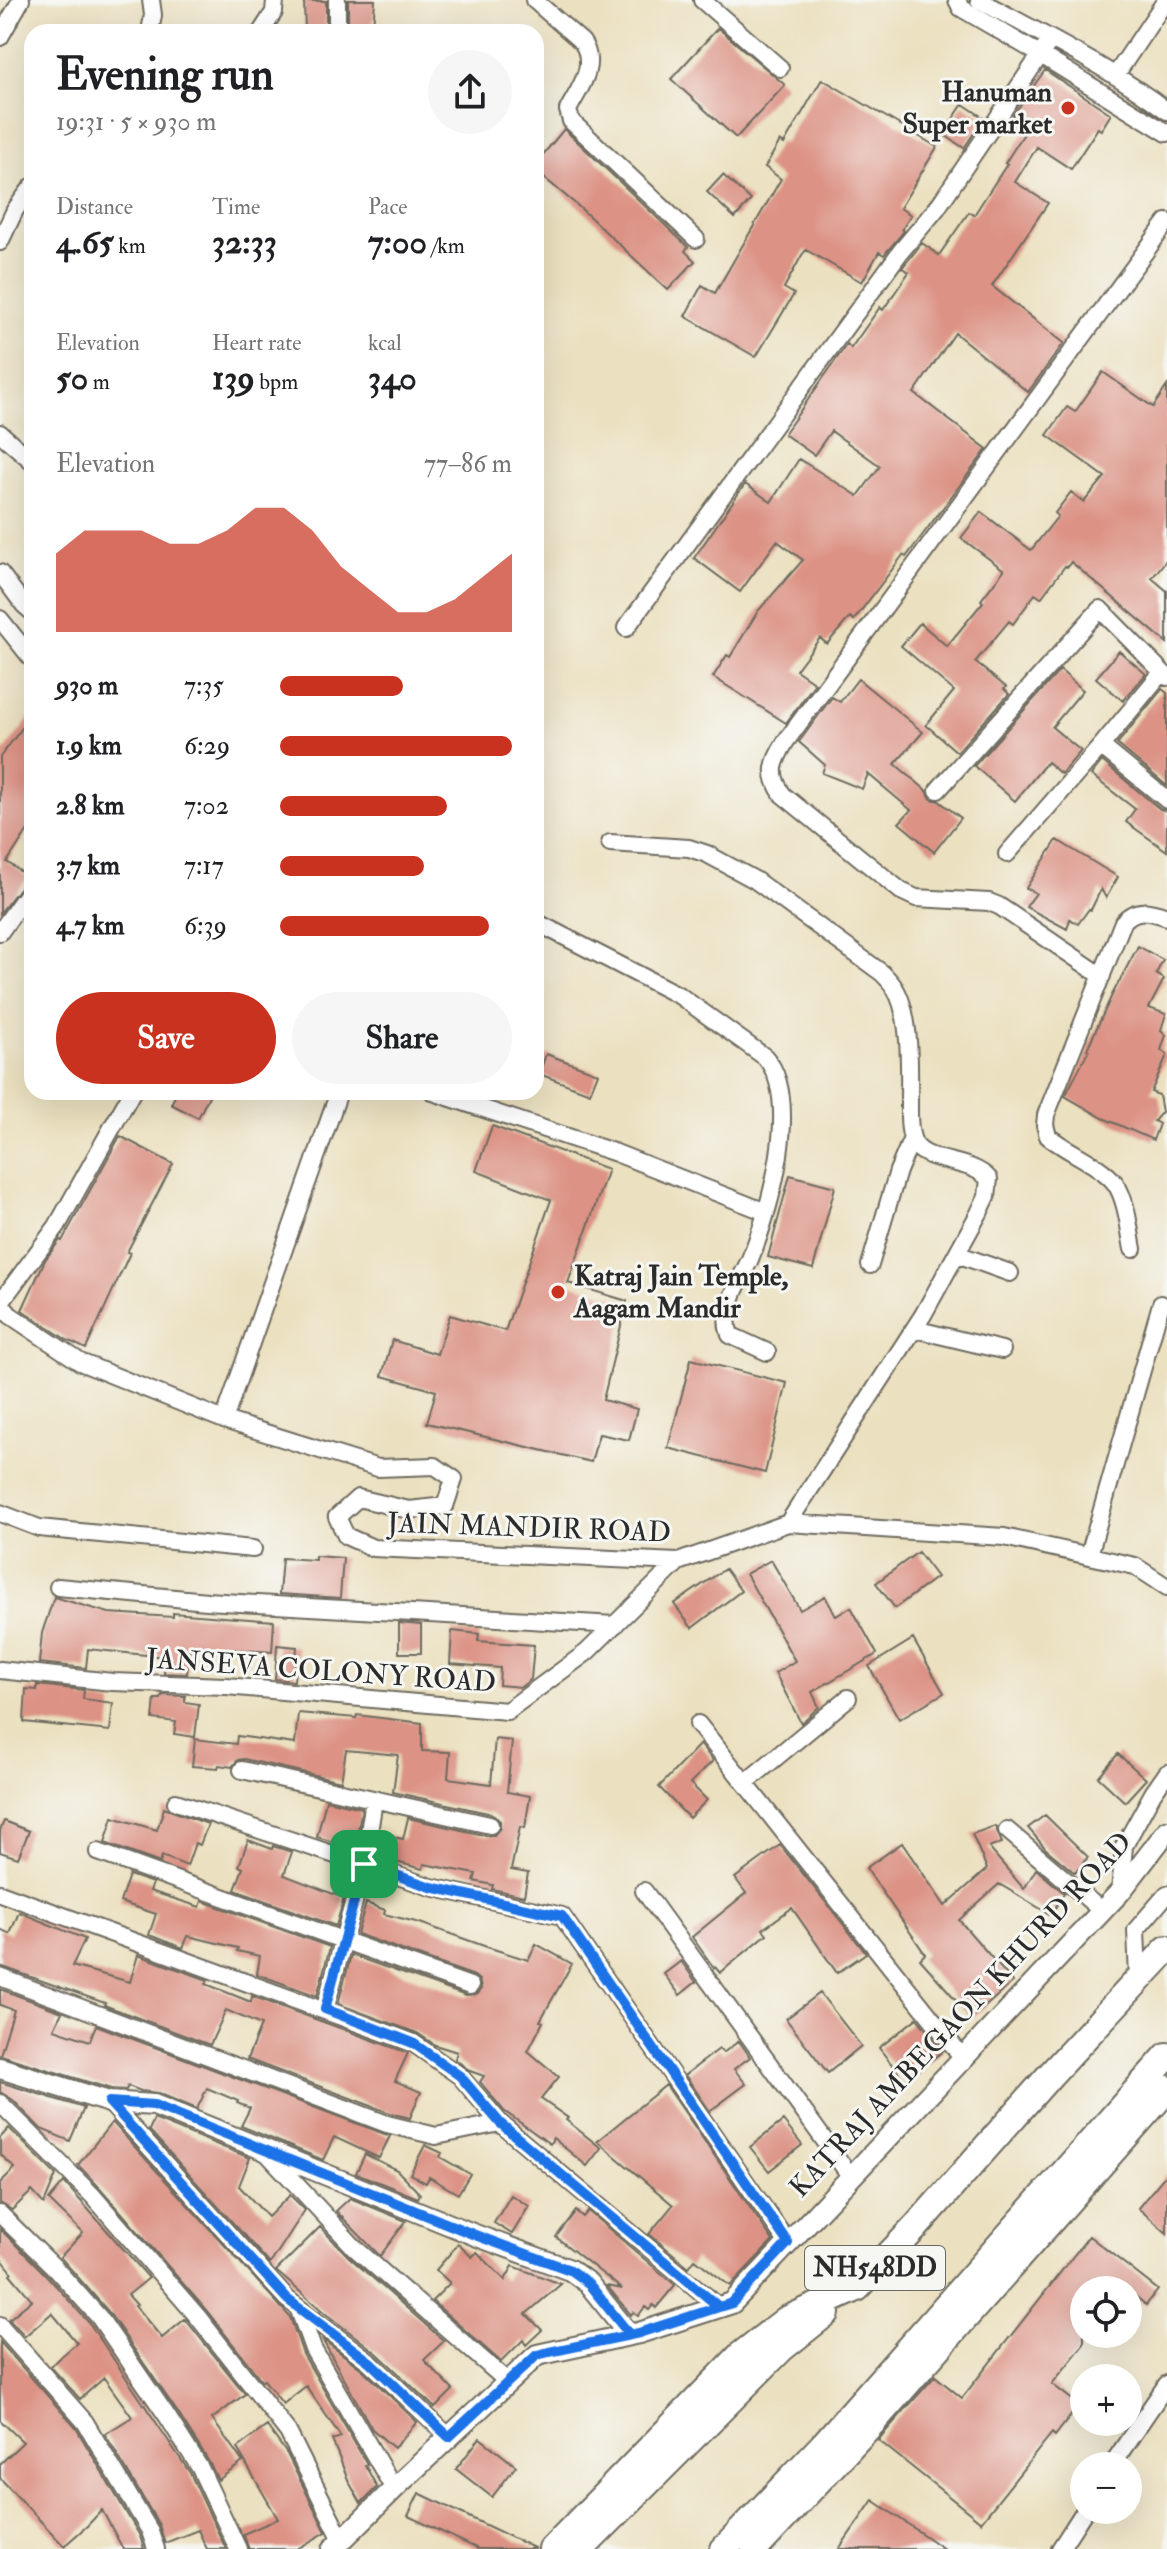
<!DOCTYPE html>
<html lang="en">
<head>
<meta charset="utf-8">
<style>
  :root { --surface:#fff; --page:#f6f6f6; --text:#202124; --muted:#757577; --accent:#c8321e }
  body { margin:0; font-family:"IM FELL Double Pica",serif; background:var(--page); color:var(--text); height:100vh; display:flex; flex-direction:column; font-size:30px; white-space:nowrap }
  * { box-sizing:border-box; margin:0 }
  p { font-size:26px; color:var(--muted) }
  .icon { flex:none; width:44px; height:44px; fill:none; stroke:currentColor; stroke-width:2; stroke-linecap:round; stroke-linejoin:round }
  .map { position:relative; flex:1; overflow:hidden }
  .side { position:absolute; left:24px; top:24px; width:520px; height:1076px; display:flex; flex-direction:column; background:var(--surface); border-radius:24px; box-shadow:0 8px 32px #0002 }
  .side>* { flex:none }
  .controls { position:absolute; left:1070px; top:2276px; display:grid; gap:16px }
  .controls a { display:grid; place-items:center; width:72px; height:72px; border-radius:50%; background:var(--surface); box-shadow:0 8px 32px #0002; font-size:40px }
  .pin { position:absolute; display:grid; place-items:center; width:68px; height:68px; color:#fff; margin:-34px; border-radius:16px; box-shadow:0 4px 12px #0006 }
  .round { display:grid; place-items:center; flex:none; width:84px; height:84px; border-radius:42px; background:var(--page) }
  .overview { display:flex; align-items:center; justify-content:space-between; height:136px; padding:0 32px }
  h1 { font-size:44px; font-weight:700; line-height:60px }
  .stats { display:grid; grid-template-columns:repeat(3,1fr); gap:12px; height:136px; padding:8px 32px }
  .stats div { display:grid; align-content:center }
  .stats b { font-size:34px; font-weight:700 }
  .stats small { font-size:22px; font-weight:400 }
  .stats p { font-size:22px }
  .chart { height:224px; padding:16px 32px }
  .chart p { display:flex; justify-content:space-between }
  .chart svg { width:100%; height:144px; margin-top:8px; fill:var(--accent); opacity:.7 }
  .action { display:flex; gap:16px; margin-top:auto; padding:16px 32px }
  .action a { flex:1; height:92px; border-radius:48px; background:var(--accent); color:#fff; font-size:32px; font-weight:700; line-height:92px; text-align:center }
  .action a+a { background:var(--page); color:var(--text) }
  ul { padding:0 32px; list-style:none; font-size:26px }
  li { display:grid; grid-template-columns:128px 96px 1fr; align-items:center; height:60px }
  li i { height:20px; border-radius:10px; background:var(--accent) }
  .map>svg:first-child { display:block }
  .building { fill:#dc9284 }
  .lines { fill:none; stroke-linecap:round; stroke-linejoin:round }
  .minor-casing { stroke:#6e6a5f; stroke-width:20 }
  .tertiary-casing { stroke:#6e6a5f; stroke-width:24 }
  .trunk-casing { stroke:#6e6a5f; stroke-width:30 }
  .minor { stroke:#fff; stroke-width:16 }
  .tertiary { stroke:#fff; stroke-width:20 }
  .trunk { stroke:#fff; stroke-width:26 }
  .route-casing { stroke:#fff; stroke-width:16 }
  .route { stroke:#1a73e8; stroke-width:10 }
  .poi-dot { fill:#c8321e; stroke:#f6f6f2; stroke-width:3 }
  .labels { text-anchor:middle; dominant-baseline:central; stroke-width:6; stroke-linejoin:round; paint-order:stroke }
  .shield { fill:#f6f6f2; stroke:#686867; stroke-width:2 }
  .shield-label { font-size:26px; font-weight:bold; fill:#2b2b2b }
  .poi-label { font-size:28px; font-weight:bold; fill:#2b2b2b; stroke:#f6f6f2; text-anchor:end }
  .street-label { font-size:28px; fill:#2b2b2b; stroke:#f6f6f2 }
</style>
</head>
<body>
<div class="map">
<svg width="1167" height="2549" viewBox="0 0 1167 2549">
  <rect width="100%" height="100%" fill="#f6f6f2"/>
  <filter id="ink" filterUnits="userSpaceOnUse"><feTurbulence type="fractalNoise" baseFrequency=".0125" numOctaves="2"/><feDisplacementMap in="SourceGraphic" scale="16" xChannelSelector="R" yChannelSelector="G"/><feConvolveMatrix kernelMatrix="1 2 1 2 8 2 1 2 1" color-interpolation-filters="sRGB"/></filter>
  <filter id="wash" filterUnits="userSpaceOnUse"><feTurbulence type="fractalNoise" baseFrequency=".006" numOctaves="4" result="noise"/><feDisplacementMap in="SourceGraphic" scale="32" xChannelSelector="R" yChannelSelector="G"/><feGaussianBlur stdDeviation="1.8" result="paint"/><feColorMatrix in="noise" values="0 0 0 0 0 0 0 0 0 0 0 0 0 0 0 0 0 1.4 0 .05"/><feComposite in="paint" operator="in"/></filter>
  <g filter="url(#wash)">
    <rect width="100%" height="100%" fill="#ebe0bf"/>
    <g id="blocks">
      <path class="building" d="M348 0H375L373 28H370L369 32H348Z
        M304 1H326V32H305Z
        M718 28 785 85 736 138 671 79Z
        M1045 70 1111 114 1101 130 1098 128 1071 169 1037 147 1015 182 1048 203 992 286 1064 343 1028 392 955 333 914 393 987 449 906 557 903 555 854 620 850 617 827 644 820 638 796 670 815 683 786 723 713 677 727 655 730 657 758 611 803 560 777 541 740 592 694 558 745 484 771 502 799 459 858 496 880 466 831 431 814 455 784 434 847 344 851 348 880 307 883 310 909 272 902 268 922 243 939 255 969 212 974 215 1007 164 1005 163 1025 132 1009 121Z
        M822 79 937 147 900 208 911 215 902 229 904 231 884 255 879 252 862 282 806 250 802 255 784 288 794 294 756 357 685 316 702 285 715 293 781 179 765 167 780 141 784 144Z
        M963 104 984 118 964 148 943 134Z
        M564 129 688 247 685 251 695 261 668 290 578 206 536 171V163Z
        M723 175 751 200 735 218 707 192Z
        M1103 372 1153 407 1167 386V559L1152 578 1167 591V643L1071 562 1067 567 1065 566 1041 598 1035 594 1013 624 1009 621 975 662 1006 687 1004 689 1009 694 957 752 926 725 954 691 901 646 920 623 947 646 983 602 981 600 1004 570 961 538 981 512 1031 550 1058 516 1055 513 1071 492 1084 502 1105 477 1047 435 1067 407 1075 412Z
        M1119 651 1146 674 1123 701 1096 678Z
        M1060 670 1083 690 1052 727 1081 751 1061 774 1047 762 1015 801 974 766Z
        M858 679 923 732 895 764 927 791 931 799 939 801 961 818 934 852 899 823 911 810 868 774 862 789 822 773 825 765 799 742 832 697 840 702Z
        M1162 689 1167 693V786L1117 744Z
        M32 715V824L7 862 28 877 0 913V757Z
        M1102 761 1160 809 1167 811V851L1126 822 1135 809 1091 775Z
        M1057 840 1118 877 1106 898 1101 889 1091 910 1089 909 1078 924 1070 919 1067 929 1026 907 1036 893 1026 888Z
        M1138 946 1163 960 1156 974 1164 979 1149 1008 1166 1014 1161 1030 1166 1035 1161 1050 1167 1055 1151 1092 1159 1095 1162 1112 1154 1121 1159 1124 1153 1140 1103 1118 1065 1096 1089 1050 1087 1049 1112 995Z
        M546 1054 598 1073 590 1093 539 1074Z
        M177 1092H211L198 1118 171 1104Z
        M492 1126 608 1169 568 1283 627 1301 603 1400 637 1409 629 1440 599 1434 591 1462 427 1423 436 1391 382 1376 392 1340 437 1354 450 1315 505 1331 551 1200 476 1171Z
        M120 1136 173 1164 127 1252 130 1253 86 1349 67 1340 22 1310 45 1260 60 1240 62 1241Z
        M790 1175 835 1187 813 1269 768 1257Z
        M691 1359 787 1383 765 1473 668 1448Z
        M918 1552 937 1577 895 1608 876 1583Z
        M315 1556 343 1558 340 1598 279 1594 282 1558 315 1560Z
        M771 1560 800 1610 825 1596 836 1616 851 1607 877 1654 812 1692 819 1707 801 1723 775 1673 795 1661 746 1574Z
        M725 1569 741 1591 692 1628 674 1604Z
        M54 1597 109 1613 173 1617V1613L274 1621 272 1652 189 1646 187 1674 164 1673 165 1657 88 1649 86 1668 39 1663 42 1633Z
        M399 1623 421 1625V1653H399Z
        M452 1631 479 1634 478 1641 534 1645 531 1679 521 1687 499 1685 500 1668 450 1664Z
        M913 1639 944 1693 899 1719 869 1666Z
        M277 1645 297 1647 294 1681 275 1679Z
        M37 1685 84 1690 83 1699 113 1703 110 1731 24 1722 26 1689 37 1690Z
        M162 1695 185 1696V1702L199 1704 195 1737 174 1734 176 1722 153 1719 155 1699H161Z
        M298 1713 356 1718 357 1715 422 1723V1751L450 1752 448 1778 491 1784 495 1739 512 1741 507 1792 530 1796 525 1828 520 1827 511 1870 528 1873 524 1896 492 1889 493 1885 474 1881 476 1874 424 1864 423 1869 376 1857 380 1834 403 1839 408 1818 488 1836 494 1835 500 1828V1821L492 1814 393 1792 398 1755 346 1750 341 1781 244 1759 238 1760 232 1767 219 1765 218 1768 192 1766 195 1739 236 1744 237 1736 295 1744Z
        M700 1744 713 1761 690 1783 707 1800 689 1818 659 1787Z
        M1118 1754 1146 1779 1125 1802 1098 1777Z
        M326 1800 362 1808 355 1848 317 1837Z
        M164 1808 208 1824 200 1845 195 1843 187 1866 162 1856 160 1863 105 1843 113 1817 157 1830Z
        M1045 1815 1088 1857 1075 1873 1046 1849 1028 1828Z
        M4 1821 29 1831 18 1858 0 1852V1831Z
        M995 1826 1002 1843 989 1848 1024 1889 1036 1869 1064 1893 1051 1915 999 1884 959 1920 1013 1982 972 2018 920 1959 925 1954 866 1868 902 1843 945 1906 987 1869 972 1834Z
        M248 1840 272 1849 273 1846 292 1852 284 1875 344 1898 336 1926 235 1890 243 1868 239 1866Z
        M780 1845 866 1953 837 1973 792 1908 763 1929 767 1934 720 1973 715 1967 714 1968 692 1937 746 1893 735 1878Z
        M129 1875 153 1883 150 1891 200 1907 202 1901 330 1947 317 1996 257 1974 260 1956 237 1951 238 1948 188 1936 183 1948 149 1935 156 1914 120 1902Z
        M366 1903 385 1910 384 1914 420 1923 487 1947 528 1960 536 1944 572 1964 540 2021 543 2022 528 2051 559 2077 541 2099 568 2118 566 2120 601 2148 587 2166 553 2138 550 2144 504 2111 480 2082 484 2076 470 2071 455 2059 457 2052 435 2045 417 2033 338 2004 351 1955 466 1996 476 1995 481 1989 479 1980 474 1976 357 1934Z
        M19 1912 85 1939 72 1966 130 1982 138 1955 208 1980 206 1984 251 2002 252 1996 408 2053 395 2081 421 2092 410 2118 390 2113 247 2059 261 2025 226 2010 210 2045 104 2005 105 2003 0 1966V1929L10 1934Z
        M681 1961 696 1982 680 1995 664 1974Z
        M0 1989 62 2012 54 2029 90 2041 96 2025 390 2136 379 2158 334 2137 323 2160 241 2126 250 2108 237 2103 238 2101 207 2088 197 2109 158 2093 141 2091 128 2086 126 2090 111 2089 0 2055 14 2010 0 2005Z
        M820 1993 861 2046 828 2073 786 2019Z
        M917 2018 943 2051 905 2081 879 2048Z
        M739 2041 750 2057 734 2069 746 2084 710 2111 685 2075 719 2049 723 2053Z
        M0 2082 84 2108 70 2141 41 2129 13 2100 0 2092Z
        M666 2085 773 2241 730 2286 695 2259 689 2267 649 2234 673 2205 597 2141Z
        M154 2119 250 2158 239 2186 268 2217 290 2195 305 2210 270 2264 149 2130Z
        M783 2121 802 2145 769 2171 750 2147Z
        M112 2122 290 2317 303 2354 367 2464 365 2465 377 2487 361 2503 349 2482 332 2440 341 2437 306 2386 283 2404 264 2380 262 2381 206 2310 101 2189 78 2165Z
        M9 2128 56 2175 44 2204 32 2191 12 2210 0 2203V2183L15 2168 0 2154V2138Z
        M425 2145 442 2153 440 2157 470 2174 458 2194 429 2177 426 2183 410 2174Z
        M365 2154 397 2170 420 2194 418 2198 356 2173Z
        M1167 2173V2233L1138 2208Z
        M64 2182 149 2278 128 2295 137 2305 135 2306 162 2338 185 2319 245 2394 212 2419 243 2462 218 2480 209 2462 176 2410 108 2311 60 2257 83 2233 49 2200Z
        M511 2195 529 2206 512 2234 494 2223Z
        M350 2198 406 2221 380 2256 336 2211Z
        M576 2211 583 2217 588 2211 675 2285 656 2308 653 2305 649 2310 645 2307 638 2316 633 2312 631 2315 607 2286 622 2289 556 2237Z
        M320 2227 349 2257 444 2341 424 2360 453 2390 435 2408 378 2354 326 2314 276 2271Z
        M0 2229 47 2276 90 2324 190 2473 226 2549H207L198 2530 165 2543 159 2525 105 2434 132 2417 104 2378 80 2399 50 2366 77 2343 52 2313 25 2336 9 2319 32 2300 10 2274 12 2272 0 2257Z
        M1089 2236 1158 2290 1146 2305 1128 2290H1084V2344L1052 2384 1079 2405 1055 2436 1052 2433 981 2522 878 2440 935 2376 962 2398Z
        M458 2244 472 2257 477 2252 505 2280 513 2266 561 2284 526 2314 542 2330 526 2345 523 2340 501 2362 432 2301 450 2283 436 2270Z
        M322 2339 363 2370 417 2422 394 2448 372 2429Z
        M0 2342 76 2428 140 2536 144 2549H123L102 2510 87 2526 64 2546 0 2478V2464L23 2442 0 2420Z
        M267 2426 287 2454 326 2532 297 2549H249L243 2534 278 2519 237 2448Z
        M480 2438 516 2466 492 2497 456 2469Z
        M419 2493 471 2518 536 2549H478L408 2516Z
        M873 2500 944 2549H839Z"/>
    </g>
  </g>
  <g filter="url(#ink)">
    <use href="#blocks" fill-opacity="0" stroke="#6e6a5f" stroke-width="2"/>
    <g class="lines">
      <g class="minor-casing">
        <path id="minor" d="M534 0 582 42C598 65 579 89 568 110L571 121 696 239
          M702 0 780 68
          M957 0 961 8 1041 55 1167 133
          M979 0C1043 35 1109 67 1167 111
          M150 32 153 15 151 0
          M261 32 274 12 275 0
          M337 32V0
          M0 37 21 0
          M1115 76 1166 0
          M0 242 15 210 32 187
          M0 433 32 461
          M0 573 24 605 32 612
          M0 619 32 659
          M626 628 901 251 937 208 1051 39
          M1162 672 1101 746 1167 800
          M938 790 1100 609 1167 677
          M610 843 689 848 707 854 755 880 882 973C886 977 891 982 894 987 912 1014 909 1072 909 1104 909 1116 908 1136 916 1146 931 1164 971 1159 989 1179L987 1196 979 1213 923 1315 788 1523
          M1007 854 1101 746
          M536 922 680 996 765 1057C802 1099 770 1211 750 1259 740 1282 720 1309 730 1335L767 1352
          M0 932 32 887
          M1102 976 999 906 989 902 916 898 901 891 783 795C768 773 773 763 786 741L1167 222
          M132 1092 57 1226 0 1303 10 1315 80 1362 224 1420 378 1468 435 1466 454 1479 445 1506 409 1510 358 1498 337 1517 346 1536 373 1548 678 1562 788 1523 1004 1537 1135 1566 1167 1587
          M433 1092 616 1153 766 1212
          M1133 1249C1129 1229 1127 1200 1115 1183 1100 1164 1067 1152 1048 1136L1045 1125 1046 1115 1123 922C1135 907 1150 911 1167 917
          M957 1254 1010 1273
          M870 1265 898 1171 912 1138
          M914 1329 1002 1350
          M224 1420 339 1092
          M0 1513 39 1528 253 1549
          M1089 1555 1161 1304
          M58 1587 207 1601 615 1625
          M0 1670 112 1682 226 1686 507 1711 587 1652 678 1562
          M698 1724 963 2058
          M242 1770 490 1825
          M745 1783 848 1698
          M176 1802 431 1887 562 1916 788 2243
          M1007 1830 1102 1911
          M98 1852 470 1986
          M644 1891 851 2177
          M1120 1892 1124 1846 1153 1793 1167 1773
          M0 1893 413 2043 460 2076 500 2123 719 2307
          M0 1977 387 2124 436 2136 500 2123
          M1138 1978 1136 1930 1167 1894
          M325 2009 364 1864 374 1800
          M109 2102 287 2299 370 2362 449 2437
          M0 2103 93 2196 198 2317 288 2432 342 2540
          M266 2152 356 2249 508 2382
          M0 2214 55 2268 99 2317 167 2416 200 2468 238 2549
          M299 2310 313 2349 394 2489
          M0 2325 85 2422 150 2531 156 2549
          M1111 2466 1167 2384
          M1060 2549 1085 2510"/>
      </g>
      <g class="tertiary-casing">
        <path id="tertiary" d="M0 2068 109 2102 154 2105 475 2235 570 2270 588 2283 630 2335
          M333 2549 402 2481 537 2355 639 2333 732 2303 1120 1892 1167 1831"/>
      </g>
      <g class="trunk-casing">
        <path id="trunk" d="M552 2549 741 2355 786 2320 857 2288 914 2229 1051 2074 1167 1949
          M581 2549 782 2348 826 2313
          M724 2549 825 2443 1167 2056
          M755 2549 873 2422 1167 2089"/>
      </g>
      <use href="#minor" class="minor"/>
      <use href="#tertiary" class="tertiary"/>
      <use href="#trunk" class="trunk"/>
    </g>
  </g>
  <g class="lines" filter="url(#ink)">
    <g class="route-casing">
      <path id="route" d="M364 1864 325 2009 413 2043 460 2076 500 2123 719 2307 639 2333 630 2335 549 2352 537 2355 449 2437 370 2362 287 2299 109 2102 154 2105 475 2235 570 2270 588 2283 630 2335 639 2333 719 2307 732 2303 788 2243 562 1916 431 1887 364 1864"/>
    </g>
    <use href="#route" class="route"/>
  </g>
  <g class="poi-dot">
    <circle cx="1068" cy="108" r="8"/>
    <circle cx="558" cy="1292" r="8"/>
  </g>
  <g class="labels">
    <rect class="shield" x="805" y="2246" width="140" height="44" rx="6"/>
    <g class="shield-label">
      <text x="875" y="2268">NH548DD</text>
    </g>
    <g class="poi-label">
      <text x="1052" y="92">Hanuman<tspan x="1052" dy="32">Super market</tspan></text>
      <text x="574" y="1276" text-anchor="start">Katraj Jain Temple,<tspan x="574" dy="32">Aagam Mandir</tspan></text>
    </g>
    <g class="street-label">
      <text transform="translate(529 1528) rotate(2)">JAIN MANDIR ROAD</text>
      <text transform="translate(321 1671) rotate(4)">JANSEVA COLONY ROAD</text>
      <text transform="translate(961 2015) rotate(-47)">KATRAJ AMBEGAON KHURD ROAD</text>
    </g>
  </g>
</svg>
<div class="controls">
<a><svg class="icon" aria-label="locate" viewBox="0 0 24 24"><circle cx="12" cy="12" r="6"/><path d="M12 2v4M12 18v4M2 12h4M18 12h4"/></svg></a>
<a>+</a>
<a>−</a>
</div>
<div class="pin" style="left:364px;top:1864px;background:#1e9e55"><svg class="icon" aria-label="arrive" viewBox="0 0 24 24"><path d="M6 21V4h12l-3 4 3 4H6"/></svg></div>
<section class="side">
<div class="overview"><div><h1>Evening run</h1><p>19:31 · 5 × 930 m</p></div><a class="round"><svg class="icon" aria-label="share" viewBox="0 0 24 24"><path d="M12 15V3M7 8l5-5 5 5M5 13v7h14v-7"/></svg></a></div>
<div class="stats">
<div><p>Distance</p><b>4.65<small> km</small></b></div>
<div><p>Time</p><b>32:33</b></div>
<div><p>Pace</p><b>7:00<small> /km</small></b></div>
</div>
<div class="stats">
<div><p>Elevation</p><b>50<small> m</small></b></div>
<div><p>Heart rate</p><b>139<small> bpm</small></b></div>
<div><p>kcal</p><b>340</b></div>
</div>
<div class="chart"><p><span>Elevation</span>77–86 m</p>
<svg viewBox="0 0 160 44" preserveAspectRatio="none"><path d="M0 44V20L10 13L20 13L30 13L40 17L50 17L60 13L70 6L80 6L90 13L100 24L110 31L120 38L130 38L140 34L150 27L160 20V44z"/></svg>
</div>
<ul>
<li><b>930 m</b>7:35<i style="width:53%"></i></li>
<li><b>1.9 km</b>6:29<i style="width:100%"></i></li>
<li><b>2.8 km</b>7:02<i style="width:72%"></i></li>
<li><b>3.7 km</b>7:17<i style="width:62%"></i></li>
<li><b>4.7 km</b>6:39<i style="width:90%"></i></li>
</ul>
<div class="action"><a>Save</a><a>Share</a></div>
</section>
</div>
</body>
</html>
